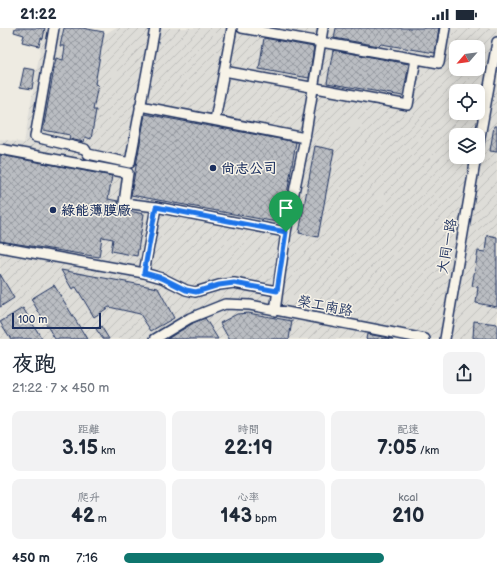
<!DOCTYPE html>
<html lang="zh-TW">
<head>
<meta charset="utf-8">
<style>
  :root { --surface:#fff; --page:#f2f2f3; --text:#1f2937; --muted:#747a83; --accent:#0f766e }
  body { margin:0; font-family:"Balsamiq Sans","LXGW WenKai TC",sans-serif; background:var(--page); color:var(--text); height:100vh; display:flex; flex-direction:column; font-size:15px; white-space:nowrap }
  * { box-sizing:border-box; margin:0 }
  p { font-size:13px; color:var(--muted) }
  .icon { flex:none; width:22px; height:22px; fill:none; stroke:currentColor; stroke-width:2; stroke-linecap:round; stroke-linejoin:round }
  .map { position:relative; height:311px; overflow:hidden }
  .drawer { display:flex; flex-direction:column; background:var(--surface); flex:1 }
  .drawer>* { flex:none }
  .needle { width:26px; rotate:242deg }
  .controls { position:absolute; left:449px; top:12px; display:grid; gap:8px }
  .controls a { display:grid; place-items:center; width:36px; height:36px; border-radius:8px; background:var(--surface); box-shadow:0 2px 10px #0003; font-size:20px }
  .scale { position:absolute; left:12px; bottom:10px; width:89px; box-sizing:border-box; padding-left:4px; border:2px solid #1b2f5e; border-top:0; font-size:11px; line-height:14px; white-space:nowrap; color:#1b2f5e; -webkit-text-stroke:3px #f7f3e8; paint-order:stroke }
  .pin { position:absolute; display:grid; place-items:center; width:34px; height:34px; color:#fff; margin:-41px -17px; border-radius:50% 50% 50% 0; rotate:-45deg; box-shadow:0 0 4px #0007 }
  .pin .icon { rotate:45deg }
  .round { display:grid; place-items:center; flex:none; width:42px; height:42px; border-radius:8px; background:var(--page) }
  .head { display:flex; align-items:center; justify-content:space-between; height:68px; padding:0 12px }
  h1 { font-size:22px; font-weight:800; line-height:30px }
  .metrics { display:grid; grid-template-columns:repeat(3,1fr); gap:6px; height:68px; padding:4px 12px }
  .metrics div { display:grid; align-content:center; border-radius:8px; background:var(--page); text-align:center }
  .metrics b { font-size:20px; font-weight:800 }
  .metrics small { font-size:11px; font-weight:400 }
  .metrics p { font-size:11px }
  ul { padding:0 12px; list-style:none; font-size:13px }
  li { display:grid; grid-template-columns:64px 48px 1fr; align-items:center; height:30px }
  li i { height:10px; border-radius:5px; background:var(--accent) }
  .status { display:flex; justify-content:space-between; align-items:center; height:28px; padding:0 20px; background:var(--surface); direction:ltr }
  .status svg { height:11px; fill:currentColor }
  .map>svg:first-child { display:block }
  .industrial { fill:url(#industrial-furrows); fill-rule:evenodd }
  .building { fill:url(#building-cross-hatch); stroke:#1b2f5e }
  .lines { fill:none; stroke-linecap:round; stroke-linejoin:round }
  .minor-casing { stroke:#1b2f5e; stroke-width:12 }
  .minor { stroke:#f7f3e8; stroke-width:9 }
  .route-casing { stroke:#fff; stroke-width:8 }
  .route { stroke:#1a73e8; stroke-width:5 }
  .poi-dot { fill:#1b2f5e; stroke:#f7f3e8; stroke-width:1.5 }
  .labels { text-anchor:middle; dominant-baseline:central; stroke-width:3; stroke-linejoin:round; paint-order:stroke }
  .poi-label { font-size:14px; font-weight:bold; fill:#1b2f5e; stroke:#f7f3e8; text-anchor:start }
  .street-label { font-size:14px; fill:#1b2f5e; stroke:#f7f3e8 }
</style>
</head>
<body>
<div class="status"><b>21:22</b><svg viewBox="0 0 49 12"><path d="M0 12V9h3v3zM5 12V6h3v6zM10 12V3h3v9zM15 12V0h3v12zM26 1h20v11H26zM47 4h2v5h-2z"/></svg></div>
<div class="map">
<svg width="497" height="311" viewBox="0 0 497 311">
  <defs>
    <pattern id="industrial-furrows" width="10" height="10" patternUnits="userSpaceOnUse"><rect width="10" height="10" fill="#deddd8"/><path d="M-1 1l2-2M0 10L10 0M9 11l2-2" fill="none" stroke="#bebebc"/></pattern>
    <pattern id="building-cross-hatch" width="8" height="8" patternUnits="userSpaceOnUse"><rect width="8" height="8" fill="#babdc2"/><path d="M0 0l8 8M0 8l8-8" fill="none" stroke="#969aa1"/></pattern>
  </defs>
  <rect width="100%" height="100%" fill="#eeebe2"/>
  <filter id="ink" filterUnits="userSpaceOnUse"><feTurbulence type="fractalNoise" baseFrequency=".025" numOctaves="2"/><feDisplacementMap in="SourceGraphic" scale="8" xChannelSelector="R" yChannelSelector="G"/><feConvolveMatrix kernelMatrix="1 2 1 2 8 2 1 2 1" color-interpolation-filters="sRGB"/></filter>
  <g filter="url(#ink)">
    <path class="industrial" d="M44 0H64L63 31 115 0H497V311H0V111L24 115ZM456 19H478V41H456ZM456 63H478V85H456ZM456 107H478V129H456Z"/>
    <path class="building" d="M15 0H45L43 11 41 10 39 18 22 14 24 7 14 4Z
      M64 0H82L104 4 95 56 98 57 93 82H96L91 111 85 109 84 114 69 111 70 107 43 102 56 30 63 32 65 18H60Z
      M336 0H439L435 25 381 16 379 18 334 10Z
      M264 10 314 19 309 50 259 41Z
      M333 22 409 36 403 68 327 55Z
      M24 40 35 42 32 61 20 59Z
      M145 86 296 114 282 195 131 167Z
      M494 98H497V124L490 123Z
      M315 118 334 122 318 209 299 205Z
      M0 127 112 148 108 171 118 173 119 181 144 186 137 228 111 223 113 211 102 209 99 229 0 213Z
      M487 207 497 209V279L476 275 478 259 472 258 478 223 485 224Z
      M61 242 158 260 174 290 151 303 140 286 109 279 94 289 76 259 72 261Z
      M0 246 14 270 0 279Z
      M54 257 87 311H55L31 271Z
      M23 280 42 311H11L0 294Z
      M248 285 292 293 289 311H229L220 295 237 286Z
      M205 290 218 311H167L193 295Z
      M474 293 497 296V311L473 310Z
      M101 298 109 311H103L96 301Z
      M367 306 394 311H366Z"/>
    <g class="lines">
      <g class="minor-casing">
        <path id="minor" d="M54 0 35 109 85 121 88 126 130 135 155 0
          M242 0 439 35 445 0
          M224 43 408 77 416 31
          M140 78 305 110
          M215 92 232 0
          M478 120 497 14
          M0 121 128 145 124 175 156 179 286 204
          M0 219 144 245 162 250 186 262 195 264 219 257 234 255 277 263
          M144 245 156 179
          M275 283 286 204 305 110 323 0
          M155 311 190 290 225 276 250 277 425 311
          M445 311 476 129"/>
      </g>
      <use href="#minor" class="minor"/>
    </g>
  </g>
  <g class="lines" filter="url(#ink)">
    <g class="route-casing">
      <path id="route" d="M156 179 286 204 277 263 234 255 219 257 196 264 186 262 162 250 144 245Z"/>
    </g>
    <use href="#route" class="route"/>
  </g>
  <g class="poi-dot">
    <circle cx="213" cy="140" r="4"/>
    <circle cx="53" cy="182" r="4"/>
  </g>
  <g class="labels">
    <g class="poi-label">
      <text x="221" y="140">尚志公司</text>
      <text x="61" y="182">綠能薄膜廠</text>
    </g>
    <g class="street-label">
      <text transform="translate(447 218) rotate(-80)">大同一路</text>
      <text transform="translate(325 278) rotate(11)">榮工南路</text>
    </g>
  </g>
</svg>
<div class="controls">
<a><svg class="needle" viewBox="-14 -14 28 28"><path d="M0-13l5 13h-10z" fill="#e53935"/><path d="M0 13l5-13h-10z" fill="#747a83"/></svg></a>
<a><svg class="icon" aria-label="locate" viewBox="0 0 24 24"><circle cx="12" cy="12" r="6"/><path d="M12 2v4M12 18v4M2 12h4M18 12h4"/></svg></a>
<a><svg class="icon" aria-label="layers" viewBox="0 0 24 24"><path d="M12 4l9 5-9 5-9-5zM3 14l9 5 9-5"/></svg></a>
</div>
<div class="scale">100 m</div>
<div class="pin" style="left:286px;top:204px;background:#1e9e55"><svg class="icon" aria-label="arrive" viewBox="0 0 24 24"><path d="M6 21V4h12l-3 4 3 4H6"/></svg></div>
</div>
<section class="drawer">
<div class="head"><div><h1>夜跑</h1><p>21:22 · 7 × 450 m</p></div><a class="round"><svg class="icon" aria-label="share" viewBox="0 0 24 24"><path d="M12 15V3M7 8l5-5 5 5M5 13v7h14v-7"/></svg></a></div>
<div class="metrics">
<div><p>距離</p><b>3.15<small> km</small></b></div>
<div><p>時間</p><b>22:19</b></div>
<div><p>配速</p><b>7:05<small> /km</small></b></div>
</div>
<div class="metrics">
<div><p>爬升</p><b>42<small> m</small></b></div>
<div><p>心率</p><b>143<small> bpm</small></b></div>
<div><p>kcal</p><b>210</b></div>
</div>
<ul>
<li><b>450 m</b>7:16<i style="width:72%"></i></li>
</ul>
</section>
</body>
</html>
